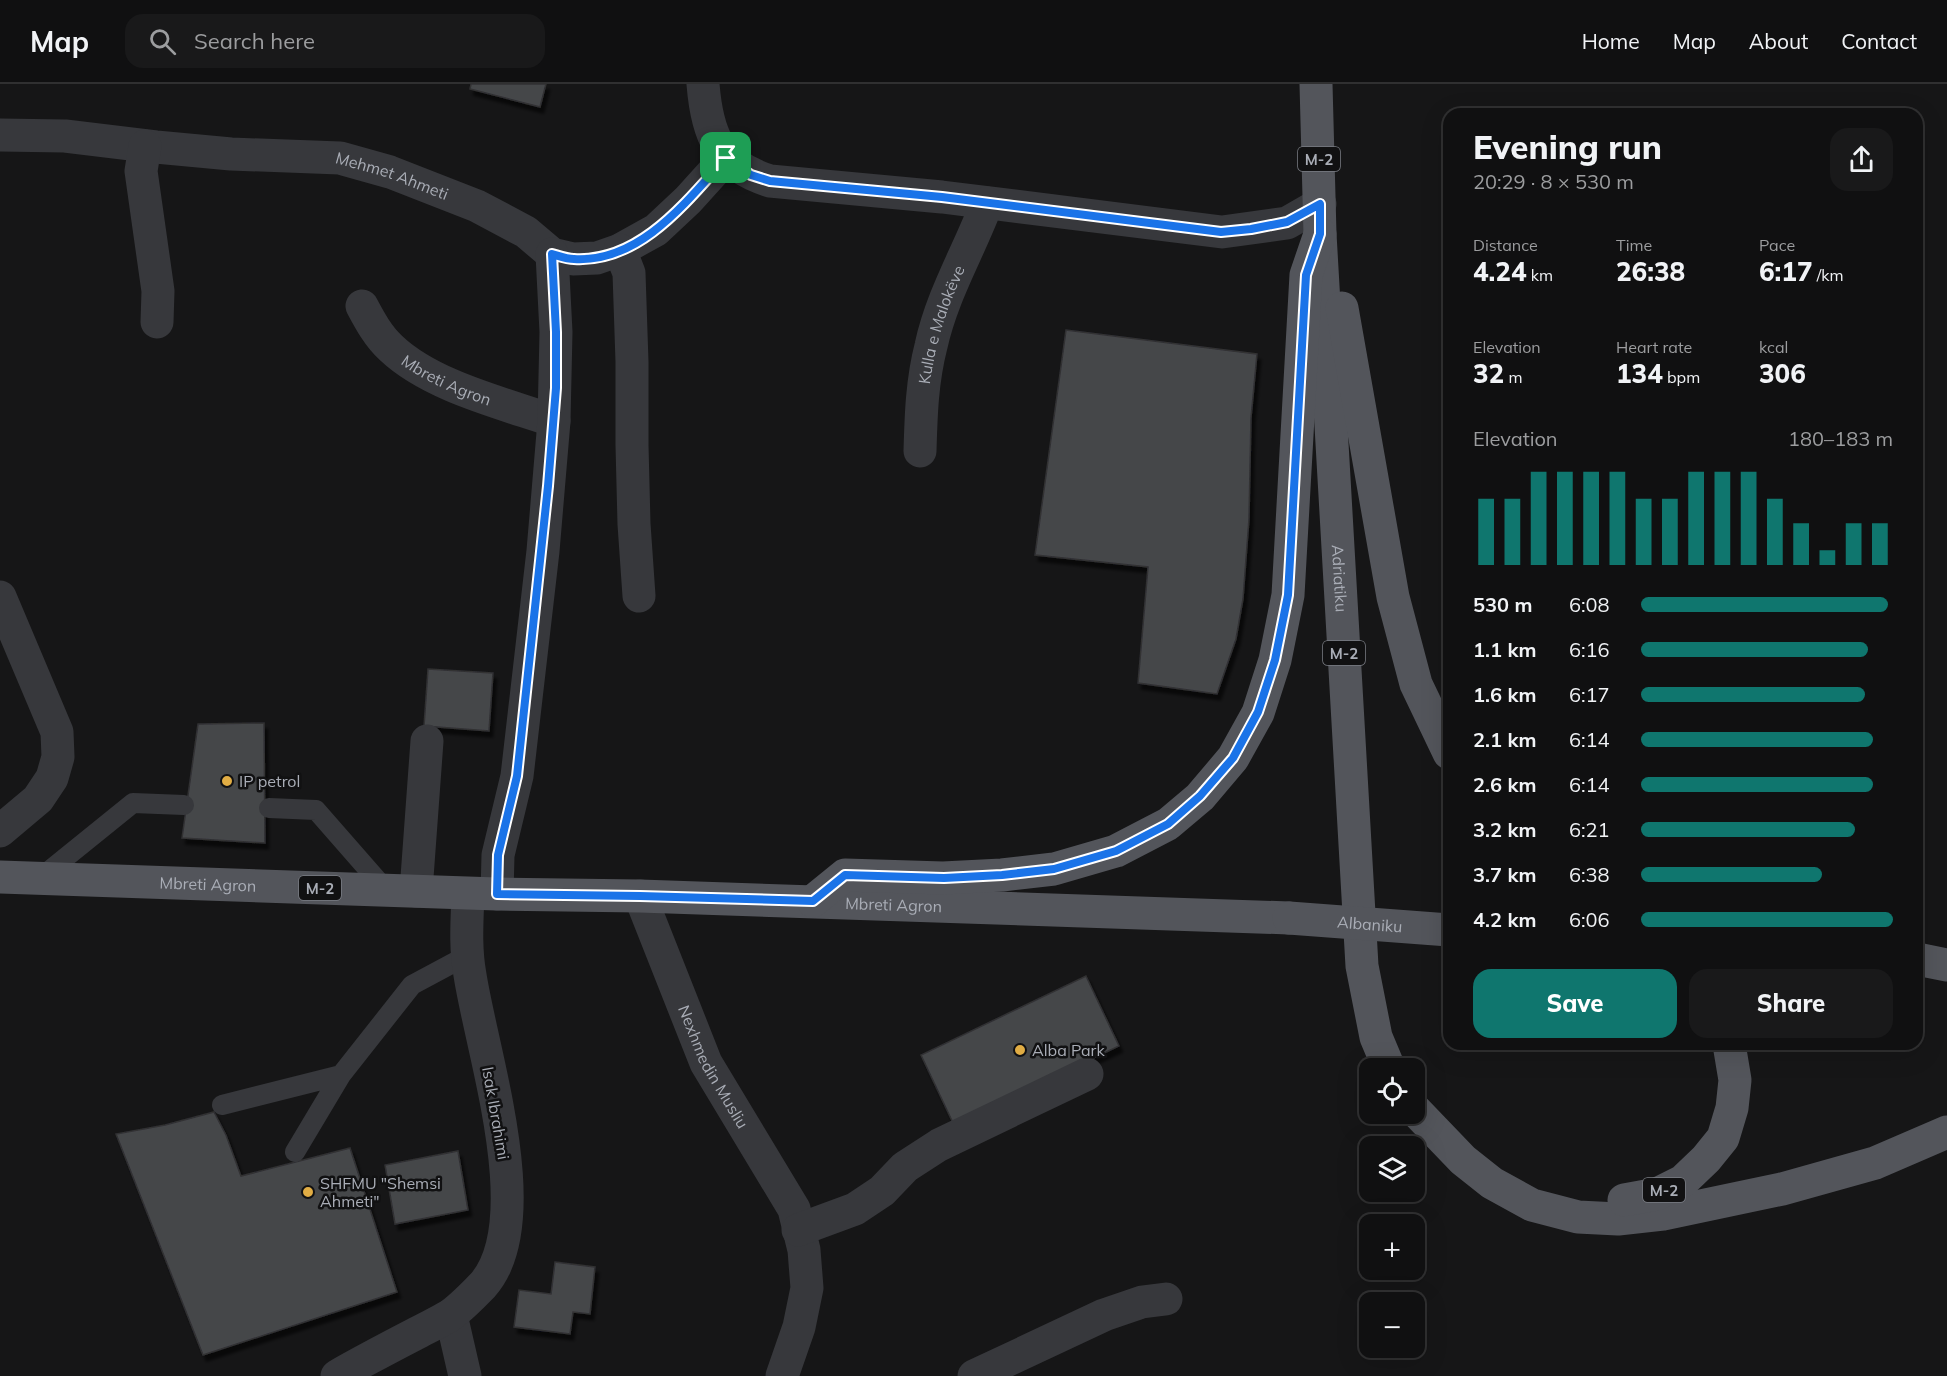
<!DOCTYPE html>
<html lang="en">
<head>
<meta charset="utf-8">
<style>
  :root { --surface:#101011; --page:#19191a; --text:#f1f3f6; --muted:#9c9d9f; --line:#303031; --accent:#0f766e }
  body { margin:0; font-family:Mulish,sans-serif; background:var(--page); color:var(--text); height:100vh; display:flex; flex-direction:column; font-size:22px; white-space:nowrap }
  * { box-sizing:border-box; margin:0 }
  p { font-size:20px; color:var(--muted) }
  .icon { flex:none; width:33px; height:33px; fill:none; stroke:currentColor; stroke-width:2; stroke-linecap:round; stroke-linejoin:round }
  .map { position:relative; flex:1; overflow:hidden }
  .sheet { position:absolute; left:1443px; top:24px; width:480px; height:942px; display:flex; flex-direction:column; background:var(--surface); border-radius:18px; box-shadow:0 6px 24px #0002,0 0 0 2px var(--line) }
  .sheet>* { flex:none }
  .buttons { position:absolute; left:1359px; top:974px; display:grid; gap:12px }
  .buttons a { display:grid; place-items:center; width:66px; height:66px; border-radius:12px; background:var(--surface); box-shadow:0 6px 24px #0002,0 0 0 2px var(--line); font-size:30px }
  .pin { position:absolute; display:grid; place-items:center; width:51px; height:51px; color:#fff; margin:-26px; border-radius:12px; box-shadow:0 3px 9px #0006 }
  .round { display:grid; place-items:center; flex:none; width:63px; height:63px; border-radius:18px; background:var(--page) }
  .head { display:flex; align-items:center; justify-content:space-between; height:102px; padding:0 30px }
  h1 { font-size:33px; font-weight:800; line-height:45px }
  .figures { display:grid; grid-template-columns:repeat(3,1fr); gap:9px; height:102px; padding:6px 30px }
  .figures div { display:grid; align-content:center }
  .figures b { font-size:26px; font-weight:800 }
  .figures small { font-size:16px; font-weight:400 }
  .figures p { font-size:16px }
  .chart { height:168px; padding:12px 30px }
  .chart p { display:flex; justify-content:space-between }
  .chart svg { width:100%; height:108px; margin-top:6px; stroke:var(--accent); stroke-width:6 }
  .primary-button { display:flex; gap:12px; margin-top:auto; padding:12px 30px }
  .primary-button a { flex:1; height:69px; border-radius:18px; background:var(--accent); color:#fff; font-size:24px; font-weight:800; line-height:69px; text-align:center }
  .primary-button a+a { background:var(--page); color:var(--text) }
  ul { padding:0 30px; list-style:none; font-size:20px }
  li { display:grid; grid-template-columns:96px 72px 1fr; align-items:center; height:45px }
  li i { height:15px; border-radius:8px; background:var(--accent) }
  header { display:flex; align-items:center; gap:36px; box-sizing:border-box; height:84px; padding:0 30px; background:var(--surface); border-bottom:2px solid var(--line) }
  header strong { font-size:28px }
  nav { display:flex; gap:33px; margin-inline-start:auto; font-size:21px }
  .search { width:420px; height:54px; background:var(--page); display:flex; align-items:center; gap:15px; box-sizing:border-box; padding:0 21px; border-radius:18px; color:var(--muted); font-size:22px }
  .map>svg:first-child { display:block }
  .building { fill:#45464a; stroke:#303033; stroke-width:1.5; filter:url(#shadow) }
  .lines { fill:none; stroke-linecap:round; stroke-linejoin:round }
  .lane { stroke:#37383c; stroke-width:20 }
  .street { stroke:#37383c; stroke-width:33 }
  .primary { stroke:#53555b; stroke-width:33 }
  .primary-bridge { stroke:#53555b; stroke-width:33 }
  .route-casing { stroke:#fff; stroke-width:12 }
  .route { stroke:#1a73e8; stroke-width:8 }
  .poi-dot { fill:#e1ad44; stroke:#111112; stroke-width:2 }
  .labels { text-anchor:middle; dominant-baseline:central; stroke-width:5; stroke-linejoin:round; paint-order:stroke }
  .shield { fill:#111112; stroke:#7b7e85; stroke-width:1.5 }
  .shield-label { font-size:15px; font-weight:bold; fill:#a9adb6 }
  .street-label { font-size:16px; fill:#a9adb6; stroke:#111112 }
  .poi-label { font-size:16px; fill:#a9adb6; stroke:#111112; text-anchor:start }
</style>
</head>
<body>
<header>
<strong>Map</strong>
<div class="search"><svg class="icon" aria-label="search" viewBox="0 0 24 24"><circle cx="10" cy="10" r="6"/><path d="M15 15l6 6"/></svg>Search here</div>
<nav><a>Home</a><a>Map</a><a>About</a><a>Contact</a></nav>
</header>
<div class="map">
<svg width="1947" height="1292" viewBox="0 0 1947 1292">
  <defs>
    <filter id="shadow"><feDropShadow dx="3.5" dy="6" stdDeviation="1.5" flood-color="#0009"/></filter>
  </defs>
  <rect width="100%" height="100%" fill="#161617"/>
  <path class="building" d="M471 0H546L540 23 470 5Z
    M1066 246 1257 270 1251 334 1249 435 1243 515 1236 555 1217 610 1138 599 1148 483 1035 471Z
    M428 585 493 589 489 647 424 642Z
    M264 639 265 759 182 754 198 640Z
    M1086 892 1119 962 954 1041 921 971Z
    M214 1028 226 1051 241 1092 350 1064 397 1208 203 1271 116 1050 165 1041Z
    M458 1067 468 1126 395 1140 385 1081Z
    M555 1178 595 1183 590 1230 573 1228 570 1250 514 1243 519 1206 551 1210Z"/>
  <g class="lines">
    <path class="lane" d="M269 724 316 726 386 806
      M39 795 133 719 184 721
      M222 1021 341 991 412 901 468 871
      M295 1068 341 991"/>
    <g class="street">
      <path d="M703 0C707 51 719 81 770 97L942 113 1222 148 1287 139 1320 120"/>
      <path id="s1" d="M0 51 65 52 156 63 231 70 340 74 390 88 477 122 526 148 552 170 573 175 597 174 620 166 656 146 688 116 726 74"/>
      <path d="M145 62 141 87 158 207 157 238"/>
      <path d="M620 166 629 189 632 278V361L634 440 639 512"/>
      <path id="s2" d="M362 222C370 237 378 252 391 264 431 302 502 319 554 337"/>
      <path id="s3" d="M920 367C921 331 922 297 931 262 942 211 969 167 987 119"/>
      <path d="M0 513 57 648 58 673 52 694 38 715 0 747"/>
      <path d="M416 807 427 657"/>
      <path d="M497 810 498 771 517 692 543 467 554 337 556 248 552 170"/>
      <path id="s4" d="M640 812 706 979 794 1125 804 1166 807 1204 799 1243 782 1292"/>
      <path d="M798 1146 855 1125 882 1107 905 1083 939 1061 1087 990"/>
      <path d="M451 1231 465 1292"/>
      <path d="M337 1292C363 1277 390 1263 417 1249 428 1243 439 1238 449 1232 461 1224 473 1211 483 1201 539 1137 482 969 470 891 465 864 467 837 468 810"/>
      <path d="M974 1292 1104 1231 1142 1218 1166 1215"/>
    </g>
    <g class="primary">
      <path id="s5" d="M1316 0 1320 150 1362 882 1376 953 1389 984"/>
      <path d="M1342 224 1393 513 1416 600 1449 669"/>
      <path id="s6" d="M0 793 497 810 640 812 1289 834"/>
      <path d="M813 817 845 791 943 794 1002 791 1054 785 1116 767 1168 740 1200 713 1233 674 1258 629 1275 576 1288 511 1306 191 1320 150"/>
      <path d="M1917 875 1947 881"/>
      <path d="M1414 1025 1463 1076 1492 1099 1532 1121 1578 1133 1618 1135 1663 1130 1782 1105 1875 1079 1947 1048"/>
      <path d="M1624 1116 1657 1110 1683 1097 1706 1075 1723 1054 1732 1024 1735 996 1729 960"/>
    </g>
    <path class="primary-bridge" id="s7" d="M1289 834 1449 846"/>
  </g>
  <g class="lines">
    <g class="route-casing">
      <path id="route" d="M726 74 751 91 770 97 942 113 1221 148 1251 145 1287 138 1320 120V150L1306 191 1288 511 1275 576 1258 628 1233 674 1200 712 1168 740 1116 767 1054 785 1002 791 944 794 845 791 813 817 640 812 497 810 498 771 517 692 548 402 556 304V248L552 170C559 172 567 175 574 175 640 179 687 117 726 74Z"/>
    </g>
    <use href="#route" class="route"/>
  </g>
  <g class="poi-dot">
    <circle cx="227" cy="697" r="6"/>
    <circle cx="1020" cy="966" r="6"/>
    <circle cx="308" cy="1108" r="6"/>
  </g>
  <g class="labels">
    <g class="shield">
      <rect x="1298" y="63" width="42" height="24" rx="4.5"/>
      <rect x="1323" y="557" width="42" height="24" rx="4.5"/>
      <rect x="299" y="792" width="42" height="24" rx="4.5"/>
      <rect x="1643" y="1094" width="42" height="24" rx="4.5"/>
    </g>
    <g class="shield-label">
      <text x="1319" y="75">M-2</text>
      <text x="1344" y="569">M-2</text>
      <text x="320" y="804">M-2</text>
      <text x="1664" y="1106">M-2</text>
    </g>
    <g class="street-label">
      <text stroke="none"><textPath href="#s1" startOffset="396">Mehmet Ahmeti</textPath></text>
      <text stroke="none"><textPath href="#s3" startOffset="129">Kulla e Malokëve</textPath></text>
      <text stroke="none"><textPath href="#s2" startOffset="116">Mbreti Agron</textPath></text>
      <text stroke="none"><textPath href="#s5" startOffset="495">Adriatiku</textPath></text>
      <text stroke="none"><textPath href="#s6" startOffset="208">Mbreti Agron</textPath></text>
      <text stroke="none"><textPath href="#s6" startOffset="894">Mbreti Agron</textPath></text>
      <text stroke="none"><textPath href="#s7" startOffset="81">Albaniku</textPath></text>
      <text stroke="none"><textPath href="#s4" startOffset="186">Nexhmedin Musliu</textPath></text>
      <text transform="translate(496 1029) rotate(80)">Isak Ibrahimi</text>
    </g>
    <g class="poi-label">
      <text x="239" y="697">IP petrol</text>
      <text x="1032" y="966">Alba Park</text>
      <text x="320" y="1099">SHFMU "Shemsi<tspan x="320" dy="18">Ahmeti"</tspan></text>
    </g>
  </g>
</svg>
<div class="buttons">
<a><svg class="icon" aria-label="locate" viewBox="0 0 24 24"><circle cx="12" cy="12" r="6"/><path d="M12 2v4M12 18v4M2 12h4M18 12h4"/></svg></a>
<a><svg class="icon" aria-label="layers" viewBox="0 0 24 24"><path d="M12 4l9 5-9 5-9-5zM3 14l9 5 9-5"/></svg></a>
<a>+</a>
<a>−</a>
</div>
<div class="pin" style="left:726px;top:74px;background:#1e9e55"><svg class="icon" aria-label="arrive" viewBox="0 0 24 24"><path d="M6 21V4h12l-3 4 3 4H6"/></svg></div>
<section class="sheet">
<div class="head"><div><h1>Evening run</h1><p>20:29 · 8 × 530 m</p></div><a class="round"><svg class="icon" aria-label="share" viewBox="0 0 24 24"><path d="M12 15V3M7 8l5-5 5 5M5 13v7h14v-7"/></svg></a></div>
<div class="figures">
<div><p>Distance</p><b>4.24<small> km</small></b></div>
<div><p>Time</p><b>26:38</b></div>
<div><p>Pace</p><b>6:17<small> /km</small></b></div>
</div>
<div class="figures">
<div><p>Elevation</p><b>32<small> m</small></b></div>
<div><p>Heart rate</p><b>134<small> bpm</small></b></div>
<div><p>kcal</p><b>306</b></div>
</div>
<div class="chart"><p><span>Elevation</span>180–183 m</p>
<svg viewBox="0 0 160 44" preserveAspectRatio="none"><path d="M5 44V17M15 44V17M25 44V6M35 44V6M45 44V6M55 44V6M65 44V17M75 44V17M85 44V6M95 44V6M105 44V6M115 44V17M125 44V27M135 44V38M145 44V27M155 44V27"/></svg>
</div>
<ul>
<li><b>530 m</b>6:08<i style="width:98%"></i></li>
<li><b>1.1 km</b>6:16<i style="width:90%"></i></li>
<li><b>1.6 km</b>6:17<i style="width:89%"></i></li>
<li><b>2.1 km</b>6:14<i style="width:92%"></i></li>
<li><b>2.6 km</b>6:14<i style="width:92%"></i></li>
<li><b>3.2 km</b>6:21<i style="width:85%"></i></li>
<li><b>3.7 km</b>6:38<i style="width:72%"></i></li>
<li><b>4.2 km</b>6:06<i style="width:100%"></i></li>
</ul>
<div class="primary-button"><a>Save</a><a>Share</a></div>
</section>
</div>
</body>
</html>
